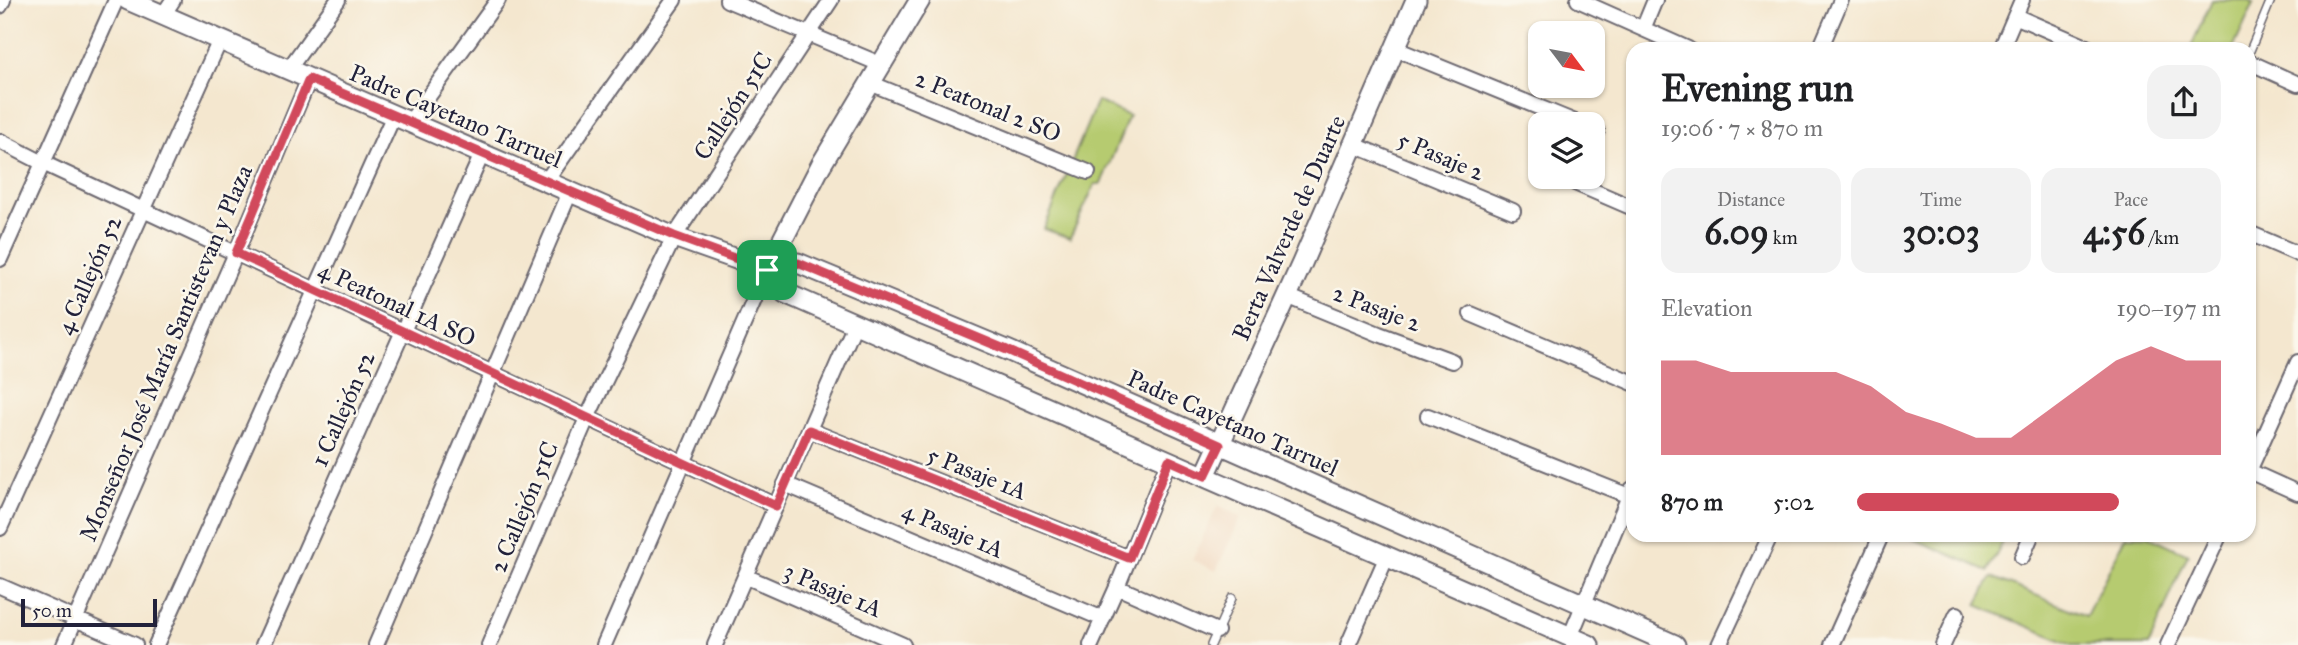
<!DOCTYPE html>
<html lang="en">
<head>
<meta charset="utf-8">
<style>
  :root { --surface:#fff; --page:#f2f2f2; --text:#202124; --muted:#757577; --accent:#d1495b }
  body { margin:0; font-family:"IM FELL Great Primer",serif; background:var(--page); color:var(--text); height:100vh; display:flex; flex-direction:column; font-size:26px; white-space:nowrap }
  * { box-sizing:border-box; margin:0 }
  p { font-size:23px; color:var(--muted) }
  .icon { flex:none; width:38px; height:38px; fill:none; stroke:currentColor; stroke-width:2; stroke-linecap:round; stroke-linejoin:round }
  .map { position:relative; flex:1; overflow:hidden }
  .panel { position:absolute; left:1626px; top:42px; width:630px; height:500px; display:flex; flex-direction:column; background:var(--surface); border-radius:21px; box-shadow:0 2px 5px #0004 }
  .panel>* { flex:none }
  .needle { width:46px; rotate:122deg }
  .controls { position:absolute; left:1528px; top:21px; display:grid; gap:14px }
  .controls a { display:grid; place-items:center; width:77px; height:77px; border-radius:14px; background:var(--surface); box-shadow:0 2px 5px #0004; font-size:35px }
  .scale { position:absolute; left:21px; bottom:18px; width:136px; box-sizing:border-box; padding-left:7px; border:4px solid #22223b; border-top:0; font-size:19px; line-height:24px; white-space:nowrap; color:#22223b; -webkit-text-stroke:5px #fbf7ec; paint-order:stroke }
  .pin { position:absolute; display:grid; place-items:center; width:60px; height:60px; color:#fff; margin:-30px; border-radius:14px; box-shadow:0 4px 10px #0006 }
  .round { display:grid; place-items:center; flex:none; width:74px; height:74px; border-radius:21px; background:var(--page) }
  .head { display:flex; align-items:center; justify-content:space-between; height:119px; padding:0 35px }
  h1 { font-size:38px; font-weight:800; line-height:52px }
  .figures { display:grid; grid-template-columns:repeat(3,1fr); gap:10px; height:119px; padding:7px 35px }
  .figures div { display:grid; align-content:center; border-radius:18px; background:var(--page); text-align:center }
  .figures b { font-size:35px; font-weight:800 }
  .figures small { font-size:19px; font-weight:400 }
  .figures p { font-size:19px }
  .chart { height:196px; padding:14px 35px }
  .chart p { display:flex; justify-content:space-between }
  .chart svg { width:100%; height:126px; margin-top:7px; fill:var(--accent); opacity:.7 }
  ul { padding:0 35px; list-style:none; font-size:23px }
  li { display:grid; grid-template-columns:112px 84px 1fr; align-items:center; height:52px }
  li i { height:18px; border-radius:9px; background:var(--accent) }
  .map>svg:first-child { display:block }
  .built { fill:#f0d5bc }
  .green { fill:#b6cb6f; stroke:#6c7655; stroke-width:2 }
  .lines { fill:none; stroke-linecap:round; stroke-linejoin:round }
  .service-casing { stroke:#6c676f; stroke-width:10 }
  .minor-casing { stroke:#6c676f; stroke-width:18 }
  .tertiary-casing { stroke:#6c676f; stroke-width:23 }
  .service { stroke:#fff; stroke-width:7 }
  .minor { stroke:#fff; stroke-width:14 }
  .tertiary { stroke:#fff; stroke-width:19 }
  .route-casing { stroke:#fff; stroke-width:14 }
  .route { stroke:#d1495b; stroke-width:9 }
  .labels { text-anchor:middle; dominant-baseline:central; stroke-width:5; stroke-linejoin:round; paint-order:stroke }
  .street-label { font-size:24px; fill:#22223b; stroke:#fbf7ec }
</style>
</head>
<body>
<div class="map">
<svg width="2298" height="645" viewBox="0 0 2298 645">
  <rect width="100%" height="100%" fill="#fbf7ec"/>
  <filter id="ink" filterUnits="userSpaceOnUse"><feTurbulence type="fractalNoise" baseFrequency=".0143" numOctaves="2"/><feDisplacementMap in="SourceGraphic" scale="14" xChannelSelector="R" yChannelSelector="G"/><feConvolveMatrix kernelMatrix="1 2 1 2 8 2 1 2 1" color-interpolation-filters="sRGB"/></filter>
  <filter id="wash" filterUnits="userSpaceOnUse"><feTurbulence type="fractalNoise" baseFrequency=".00686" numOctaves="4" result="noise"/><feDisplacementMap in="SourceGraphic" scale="28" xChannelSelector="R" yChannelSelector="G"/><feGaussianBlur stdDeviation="1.57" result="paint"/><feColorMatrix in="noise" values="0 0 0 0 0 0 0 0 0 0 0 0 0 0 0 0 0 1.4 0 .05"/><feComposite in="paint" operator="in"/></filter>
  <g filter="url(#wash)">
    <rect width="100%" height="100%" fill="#f4e7cf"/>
    <path class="built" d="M1218 505 1241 517 1216 571 1192 560Z"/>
    <path class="green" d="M2212 0H2247L2254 3 2233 49H2190Z
      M1097 101 1129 116 1101 184H1095L1070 238 1044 229Z
      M1907 536H1994L2004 540 1988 571Z
      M2126 536H2149L2188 554 2149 645H2072L1977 605 1992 577 2086 616Z"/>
  </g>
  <g filter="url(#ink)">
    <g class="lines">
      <g class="service-casing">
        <path id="service" d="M2249 53 2271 0
          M1211 645 1232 598"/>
      </g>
      <g class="minor-casing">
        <path id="minor" d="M727 0 880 64
          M1578 0 1688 49
          M0 6 3 0
          M163 15 173 0
          M2015 16 2091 49
          M1643 29 1655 0
          M1396 49 1580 124
          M1820 49 1841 0
          M2001 49 2022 0
          M2249 62 2298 84
          M288 70 338 0
          M870 83 1088 172
          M410 122 498 0
          M1592 129 1597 131
          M0 141 43 163 776 506
          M1352 144 1513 211
          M546 181 674 0
          M1575 183 1633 208
          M2249 233 2298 254
          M0 259 116 0
          M1287 296 1379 334 1452 361
          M1471 314 1633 383
          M1428 416 1629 496
          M809 430 1129 558
          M2249 471 2298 362
          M2249 471 2298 493
          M785 484 1103 619
          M0 528 220 40
          M2022 557 2031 536
          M745 576 903 645
          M0 586 135 645
          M1117 587 1217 631
          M1570 637 1632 489
          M64 645 236 253 309 79
          M156 645 394 115
          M263 645 482 154
          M376 645 570 192
          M489 645 587 418 674 237 831 0
          M604 645 767 270
          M715 645 856 322
          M1091 645 1117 587 1169 460
          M1348 645 1387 556
          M1719 645 1770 536
          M1832 645 1880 538
          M1943 645 1957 614
          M2168 645 2219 536"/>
      </g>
      <g class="tertiary-casing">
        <path id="tertiary" d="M128 0 674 237 767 270 785 293 1589 645
          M767 270 798 263 1007 350 1675 645
          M767 270 821 165 920 0
          M1205 476 1302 263 1416 0"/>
      </g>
      <use href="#service" class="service"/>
      <use href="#minor" class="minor"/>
      <use href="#tertiary" class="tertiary"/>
    </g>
  </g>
  <g class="lines" filter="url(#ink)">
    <g class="route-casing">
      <path id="route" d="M309 79 674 236 767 270 798 263 1007 350 1220 445 1205 476 1169 460 1129 558 809 430 776 506 236 253Z"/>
    </g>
    <use href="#route" class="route"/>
  </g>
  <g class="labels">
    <g class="street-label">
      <text transform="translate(733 106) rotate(-57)">Callejón 51C</text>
      <text transform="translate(988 106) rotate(22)">2 Peatonal 2 SO</text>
      <text transform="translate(456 116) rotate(23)">Padre Cayetano Tarruel</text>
      <text transform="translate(1441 156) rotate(23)">5 Pasaje 2</text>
      <text transform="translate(1289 228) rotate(-66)">Berta Valverde de Duarte</text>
      <text transform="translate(89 275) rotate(-66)">4 Callejón 52</text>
      <text transform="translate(397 304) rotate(25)">4 Peatonal 1A SO</text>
      <text transform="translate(1377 308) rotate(21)">2 Pasaje 2</text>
      <text transform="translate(166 353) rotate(-67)">Monseñor José María Santistevan y Plaza</text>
      <text transform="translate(343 409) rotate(-66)">1 Callejón 52</text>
      <text transform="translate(1233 423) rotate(24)">Padre Cayetano Tarruel</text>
      <text transform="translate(977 473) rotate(22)">5 Pasaje 1A</text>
      <text transform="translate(524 507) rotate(-67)">2 Callejón 51C</text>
      <text transform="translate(953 530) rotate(23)">4 Pasaje 1A</text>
      <text transform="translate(833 590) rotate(23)">3 Pasaje 1A</text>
    </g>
  </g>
</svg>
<div class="controls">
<a><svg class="needle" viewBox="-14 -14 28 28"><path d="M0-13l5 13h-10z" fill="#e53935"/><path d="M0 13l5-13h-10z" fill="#757577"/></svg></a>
<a><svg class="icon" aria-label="layers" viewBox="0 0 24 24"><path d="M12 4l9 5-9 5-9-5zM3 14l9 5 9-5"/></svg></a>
</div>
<div class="scale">50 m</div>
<div class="pin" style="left:767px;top:270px;background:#1e9e55"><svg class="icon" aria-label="arrive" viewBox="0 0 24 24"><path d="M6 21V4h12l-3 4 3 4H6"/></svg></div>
<section class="panel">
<div class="head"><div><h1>Evening run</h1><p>19:06 · 7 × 870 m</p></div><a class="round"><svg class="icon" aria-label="share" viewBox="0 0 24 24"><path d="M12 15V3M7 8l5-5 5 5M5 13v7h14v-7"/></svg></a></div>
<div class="figures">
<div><p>Distance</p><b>6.09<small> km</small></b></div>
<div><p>Time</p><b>30:03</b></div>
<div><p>Pace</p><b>4:56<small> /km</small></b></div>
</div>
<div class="chart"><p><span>Elevation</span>190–197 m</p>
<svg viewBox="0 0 160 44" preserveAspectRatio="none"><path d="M0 44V11L10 11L20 15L30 15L40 15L50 15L60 20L70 29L80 33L90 38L100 38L110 29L120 20L130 11L140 6L150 11L160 11V44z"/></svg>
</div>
<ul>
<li><b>870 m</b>5:02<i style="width:72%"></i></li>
</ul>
</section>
</div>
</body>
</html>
